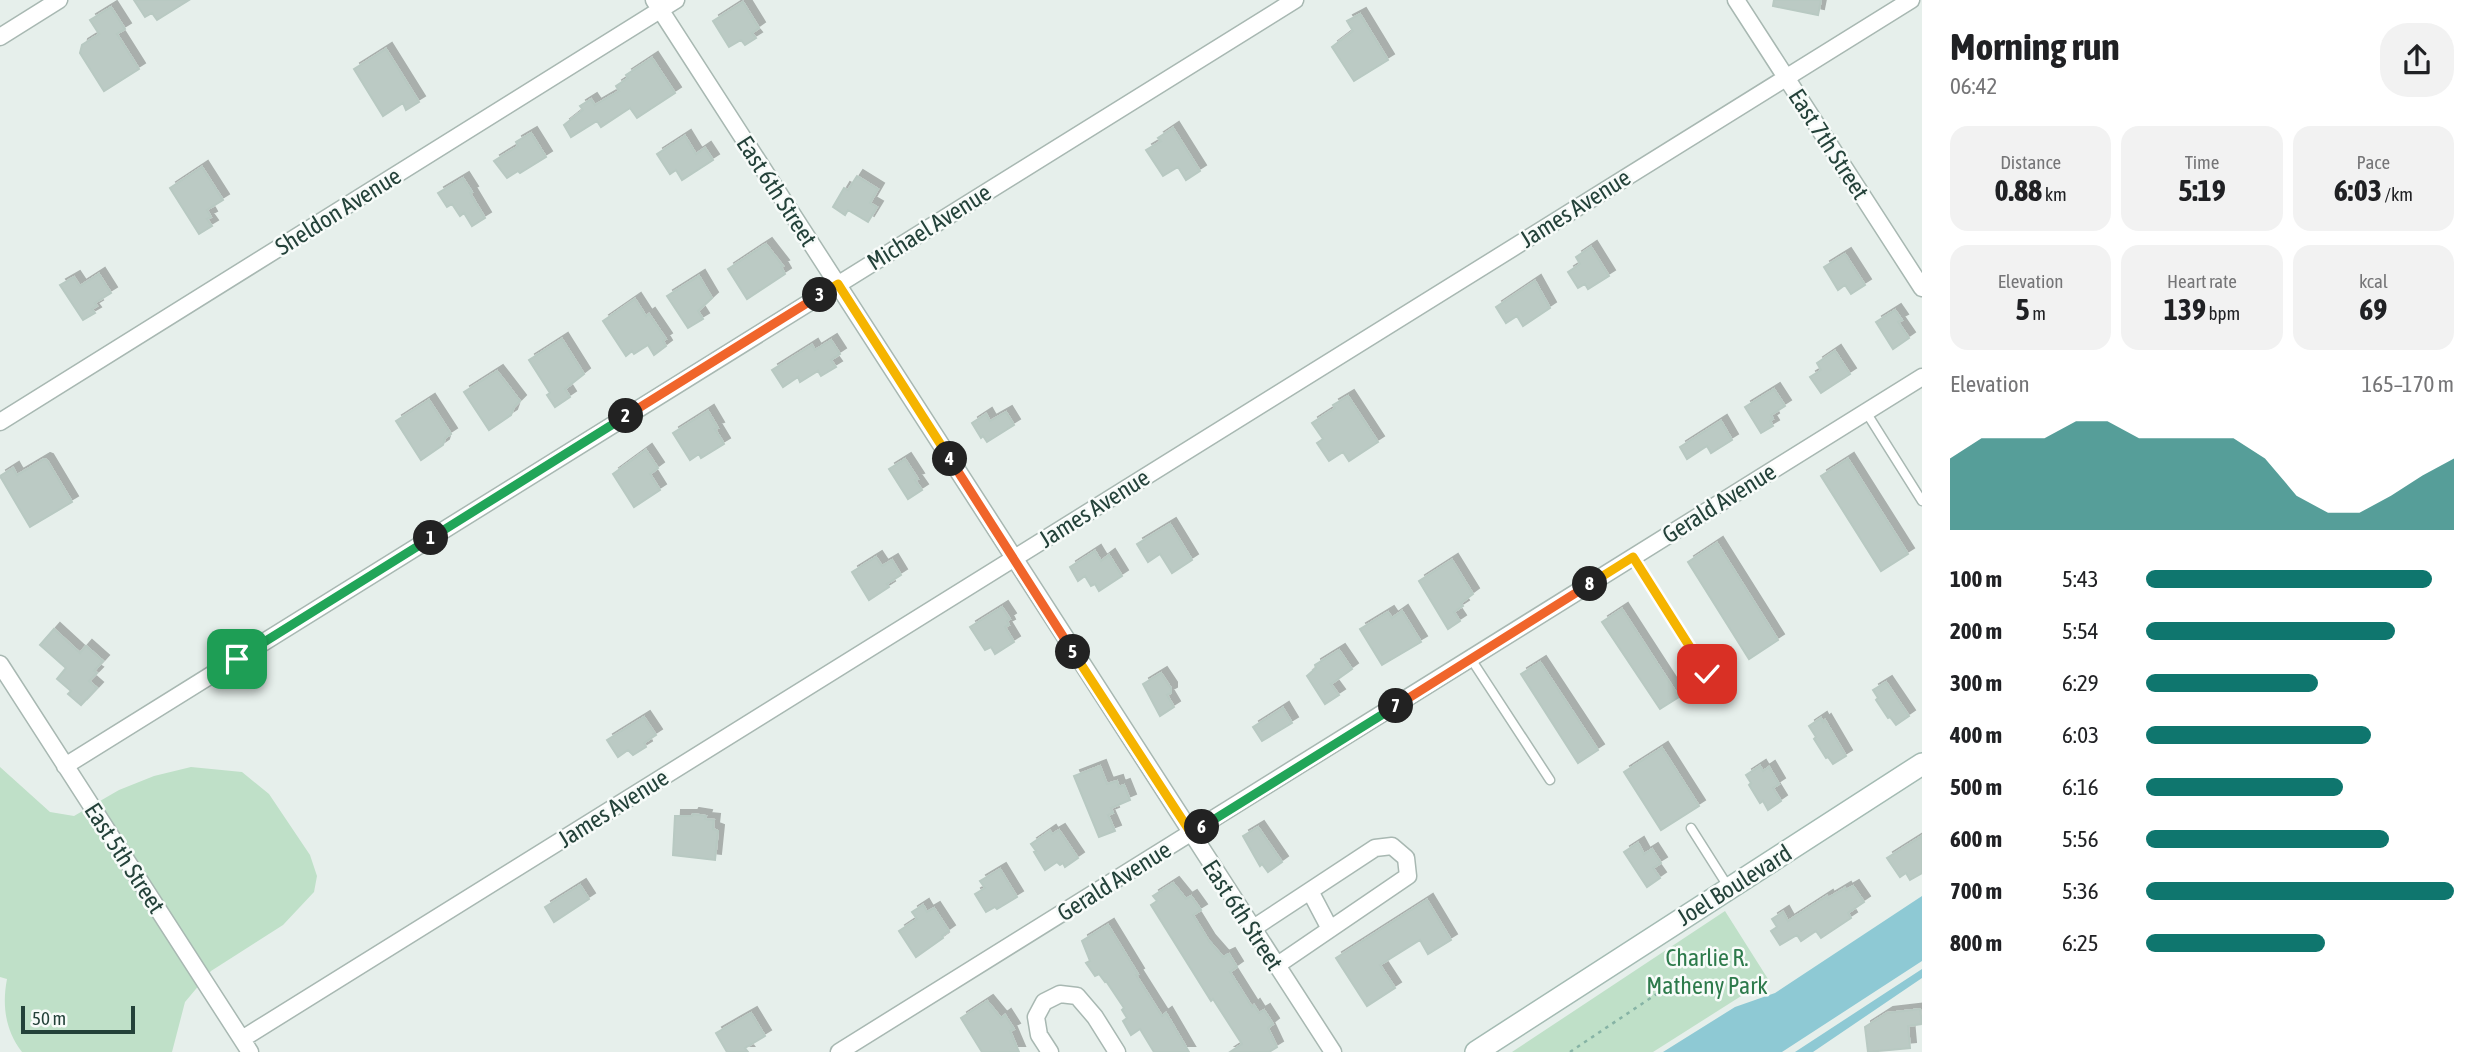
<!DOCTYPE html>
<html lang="en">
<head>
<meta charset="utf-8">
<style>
  :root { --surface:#fff; --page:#f2f2f2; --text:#202124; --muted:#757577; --accent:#0f766e }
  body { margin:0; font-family:"Asap Condensed",sans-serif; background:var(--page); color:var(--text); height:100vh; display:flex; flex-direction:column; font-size:26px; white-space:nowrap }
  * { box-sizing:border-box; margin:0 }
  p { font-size:23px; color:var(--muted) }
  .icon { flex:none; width:38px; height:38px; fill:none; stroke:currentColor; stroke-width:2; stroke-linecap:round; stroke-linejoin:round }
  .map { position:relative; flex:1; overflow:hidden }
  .sheet { display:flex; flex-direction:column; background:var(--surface); width:560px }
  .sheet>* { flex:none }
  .scale { position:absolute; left:21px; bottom:18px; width:114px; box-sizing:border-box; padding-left:7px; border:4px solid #24423a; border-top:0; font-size:19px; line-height:24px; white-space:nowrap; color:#24423a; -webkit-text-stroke:5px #f7fbf9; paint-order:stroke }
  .pin { position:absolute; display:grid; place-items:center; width:60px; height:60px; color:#fff; margin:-30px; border-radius:14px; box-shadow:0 4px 10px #0006 }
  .km { position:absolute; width:35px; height:35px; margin:-18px; border-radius:50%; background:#222; color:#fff; font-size:19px; line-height:35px; text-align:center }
  .round { display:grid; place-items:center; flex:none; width:74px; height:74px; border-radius:28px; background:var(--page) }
  .headline { display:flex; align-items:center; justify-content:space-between; height:119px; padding:0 28px }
  h1 { font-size:38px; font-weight:700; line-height:52px }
  .figures { display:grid; grid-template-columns:repeat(3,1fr); gap:10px; height:119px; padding:7px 28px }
  .figures div { display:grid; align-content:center; border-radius:18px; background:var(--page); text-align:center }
  .figures b { font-size:30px; font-weight:700 }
  .figures small { font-size:19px; font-weight:400 }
  .figures p { font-size:19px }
  .chart { height:196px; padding:14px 28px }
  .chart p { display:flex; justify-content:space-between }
  .chart svg { width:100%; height:126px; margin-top:7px; fill:var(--accent); opacity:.7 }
  ul { padding:0 28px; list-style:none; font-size:23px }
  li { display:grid; grid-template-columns:112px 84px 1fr; align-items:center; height:52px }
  li i { height:18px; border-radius:9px; background:var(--accent) }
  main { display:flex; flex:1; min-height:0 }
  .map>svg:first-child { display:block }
  .green { fill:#bfe0c8 }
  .water { fill:#8ec9d4 }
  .building { fill:#bbcac4; stroke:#b8c9c2; stroke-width:2; filter:url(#shadow) }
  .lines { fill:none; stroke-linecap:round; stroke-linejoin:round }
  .lane-casing { stroke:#a8b8b2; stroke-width:11 }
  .street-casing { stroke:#a8b8b2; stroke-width:19 }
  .secondary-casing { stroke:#a4bbb3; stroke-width:24 }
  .path { stroke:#86b3a5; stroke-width:2.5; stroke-dasharray:3.5 5; stroke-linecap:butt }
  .lane { stroke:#fff; stroke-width:8 }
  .street { stroke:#fff; stroke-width:16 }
  .secondary { stroke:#fff; stroke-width:21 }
  .split-1-casing { stroke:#fff; stroke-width:14 }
  .split-2-casing { stroke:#fff; stroke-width:14 }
  .split-3-casing { stroke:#fff; stroke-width:14 }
  .split-4-casing { stroke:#fff; stroke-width:14 }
  .split-5-casing { stroke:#fff; stroke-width:14 }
  .split-6-casing { stroke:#fff; stroke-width:14 }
  .split-7-casing { stroke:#fff; stroke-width:14 }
  .split-8-casing { stroke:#fff; stroke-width:14 }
  .split-9-casing { stroke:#fff; stroke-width:14 }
  .split-1 { stroke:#22a559; stroke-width:9 }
  .split-2 { stroke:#22a559; stroke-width:9 }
  .split-3 { stroke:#f0652b; stroke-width:9 }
  .split-4 { stroke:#f5b400; stroke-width:9 }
  .split-5 { stroke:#f0652b; stroke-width:9 }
  .split-6 { stroke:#f5b400; stroke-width:9 }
  .split-7 { stroke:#22a559; stroke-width:9 }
  .split-8 { stroke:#f0652b; stroke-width:9 }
  .split-9 { stroke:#f5b400; stroke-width:9 }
  .labels { text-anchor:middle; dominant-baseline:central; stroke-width:5; stroke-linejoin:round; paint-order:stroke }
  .street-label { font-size:24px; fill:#24423a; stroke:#f7fbf9 }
  .park-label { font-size:24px; fill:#2d7a4b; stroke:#f7fbf9 }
</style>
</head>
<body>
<main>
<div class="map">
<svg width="1922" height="1052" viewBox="0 0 1922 1052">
  <defs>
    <filter id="shadow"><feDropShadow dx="6" dy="-6" stdDeviation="0" flood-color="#0004"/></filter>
  </defs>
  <rect width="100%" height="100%" fill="#e6efeb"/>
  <path class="green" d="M0 767 50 812 74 816 119 790 154 776 191 767 242 772 269 794 310 855 317 876 314 892 283 925 211 971 185 1002 172 1052H22C5 1030 2 1005 7 979L0 977Z
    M1725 911 1768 979 1653 1052H1512Z"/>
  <path class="water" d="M1922 896V961L1782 1052H1663L1735 1007 1775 993Z
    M1922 969V978L1813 1052H1795Z"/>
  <path class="building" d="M134 0H189L157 20 152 13 145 17Z
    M1774 0H1821L1818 15 1773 6Z
    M743 2 759 28 752 33 756 38 745 45 741 40 729 47 713 21Z
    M111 7 125 29 117 34 139 69 104 91 80 53 82 45 99 34 90 20Z
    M1360 14 1388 60 1354 81 1332 47 1353 31 1347 21Z
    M386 49 419 102 406 110 403 103 383 116 354 69Z
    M652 58 675 93 637 118 630 108 601 127 597 121 571 137 564 125 583 110 580 106 591 99 595 105 619 91 616 86 628 78 626 75Z
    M1173 128 1200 171 1186 180 1178 167 1163 176 1146 150 1161 141 1158 138Z
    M531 133 546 157 520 173 518 171 507 178 494 161 518 146 516 142Z
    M685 136 696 154 705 148 713 160 682 180 676 170 670 174 657 154Z
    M202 167 223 200 207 210 211 217 207 219 212 226 199 234 170 188Z
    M857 176 878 189 870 203 877 207 868 222 848 210 845 215 833 207 844 188 848 190Z
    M463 178 472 192 470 193 485 218 472 226 464 213 460 216 452 204 447 207 438 193Z
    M766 244 783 266 781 267 785 274 747 299 728 269Z
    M1591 247 1609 276 1588 289 1585 284 1578 288 1568 272 1580 264 1576 257Z
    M1845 254 1865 285 1851 294 1845 285 1838 290 1824 267Z
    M99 274 111 293 95 303 97 306 92 309 95 313 83 320 60 285 74 277 80 286Z
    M699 276 712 298 698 311 703 319 688 328 667 296Z
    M1535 281 1550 308 1523 326 1517 316 1506 323 1496 307Z
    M635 299 646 316 649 314 666 339 663 341 666 346 654 355 648 345 634 354 632 351 626 356 603 321Z
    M1895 310 1902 320 1898 322 1909 338 1893 349 1876 322Z
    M562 339 584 374 565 389 570 397 555 407 547 395 550 393 529 360Z
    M831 340 840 354 831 360 836 367 821 376 818 371 800 382 798 377 783 387 772 370 812 345 815 350Z
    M1835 351 1850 374 1821 393 1810 377 1821 370 1817 363Z
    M497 371 520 401 514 407 511 415 489 430 464 392Z
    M1774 389 1785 406 1771 415 1773 419 1770 421 1773 426 1761 433 1745 407Z
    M1348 396 1378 442 1349 461 1343 452 1329 461 1317 443 1323 439 1312 423 1335 408 1333 405Z
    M429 400 451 434 445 438 443 445 421 460 396 421Z
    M708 411 718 428 715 429 724 444 701 458 699 454 690 460 673 433Z
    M1006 412 1014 425 987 442 983 436 981 438 972 423 986 414 990 421Z
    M1721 421 1732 440 1711 453 1707 446 1687 459 1680 447Z
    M646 450 658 468 650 474 660 490 634 507 613 474Z
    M44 459 47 460 72 502 30 527 0 476 13 468 17 475Z
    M905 459 918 479 915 480 922 490 908 499 889 469Z
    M1848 459 1908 554 1881 571 1821 476Z
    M1170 524 1192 560 1172 573 1160 554 1148 562 1137 544Z
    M1717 543 1778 640 1749 659 1688 562Z
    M1095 551 1101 561 1109 555 1122 576 1099 591 1095 584 1091 586 1085 576 1078 581 1070 567Z
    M876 557 882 566 892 560 901 575 887 584 889 587 869 600 852 572Z
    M1452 560 1473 594 1461 603 1463 606 1454 612 1460 621 1448 629 1419 581Z
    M1002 607 1010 619 1007 621 1009 625 1005 627 1014 642 995 654 991 647 985 650 970 627Z
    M1622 609 1679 697 1660 709 1602 622Z
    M1402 611 1421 642 1382 665 1360 629 1388 612 1392 618Z
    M54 629 80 653 86 646 103 661 94 671 97 673 89 681 97 688 81 705 68 694 71 691 57 679 66 668 40 645Z
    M1339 650 1352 669 1331 684 1339 695 1325 704 1307 676 1316 668 1315 665Z
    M1540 662 1598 750 1578 763 1521 674Z
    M1161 673 1171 688V693L1167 695 1174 707 1160 716 1143 684Z
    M1886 682 1909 716 1896 725 1890 717 1888 718 1876 700 1878 698 1873 690Z
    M1283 708 1292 723 1262 741 1253 727Z
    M644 717 656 735 644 743 646 747 633 755 628 750 618 757 607 740Z
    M1821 718 1823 722 1825 720 1846 756 1833 764 1828 757 1826 758 1814 739 1816 737 1809 726Z
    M1662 748 1699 806 1661 830 1624 772Z
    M1100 766 1107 784 1117 781 1119 787 1124 785 1130 800 1111 808 1113 813 1108 815 1115 831 1099 837 1074 776Z
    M1760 766 1763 771 1769 767 1779 784 1773 788 1781 801 1768 810 1763 801 1760 803 1749 785 1751 783 1746 775Z
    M693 814 706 816 705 819 714 820 713 829 718 831 715 860 673 855 675 816H692Z
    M1258 827 1282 862 1268 872 1262 864 1260 866 1243 836Z
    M1059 830 1078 858 1065 867 1063 863 1060 865 1057 862 1045 870 1034 852 1036 851 1031 844 1050 831 1052 834Z
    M1922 836V873L1910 880 1906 873 1900 877 1887 858Z
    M1638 843 1644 854 1652 849 1661 863 1653 868 1660 878 1647 887 1624 852Z
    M1000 869 1017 897 997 909 995 907 986 912 975 894 985 888 980 881Z
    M1173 883 1186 899 1191 896 1201 910 1193 915 1209 941 1223 957 1229 954 1237 967 1230 972 1252 1007 1254 1005 1259 1013 1264 1010 1273 1024 1268 1028 1277 1047 1269 1052H1230L1242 1044 1213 999 1211 1001 1151 905 1157 901 1153 896Z
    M580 885 589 899 554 922 545 907Z
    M1853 886 1864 902 1848 913 1851 918 1821 938 1816 931 1801 941 1797 935 1780 945 1771 931 1777 927 1772 919 1783 912 1788 921 1827 896 1828 898 1845 888 1846 890Z
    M1427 900 1451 940 1428 954 1420 940 1380 965 1395 988 1367 1006 1336 958Z
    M923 905 927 912 934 908 949 931 942 936 943 938 916 957 899 931 917 919 912 912Z
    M1108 925 1138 974 1136 975 1162 1016 1166 1013 1189 1052H1154L1140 1029 1131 1035 1123 1021 1127 1018 1122 1010 1124 1008 1106 981 1105 982 1099 974 1095 976 1086 963 1090 961 1082 941Z
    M987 1001 1001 1018 1005 1015 1014 1029 1010 1031 1019 1052H982L961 1018Z
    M1920 1009 1922 1024 1908 1026 1910 1048 1868 1052 1865 1027 1887 1013Z
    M751 1013 765 1036 745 1048 748 1052H727L716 1033Z"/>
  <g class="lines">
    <g class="lane-casing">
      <path id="lane" d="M1866 412 1922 501
        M1633 557 1707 674
        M1471 659 1550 780
        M1691 828 1729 888"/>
    </g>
    <g class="street-casing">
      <path id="street" d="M654 0 1333 1052
        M1736 0 1922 288
        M0 37 59 0
        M0 422 676 0
        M0 664 250 1052
        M65 766 1295 0
        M1310 891 1330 929
        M1252 929 1375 848 1392 846 1406 858 1408 876 1276 966
        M242 1039 1911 0
        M839 1052 1922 377
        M1050 1052 1039 1035 1036 1017 1044 1002 1060 994 1077 996 1095 1017 1117 1052"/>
    </g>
    <g class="secondary-casing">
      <path id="secondary" d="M1476 1052 1922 764"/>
    </g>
    <path class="path" d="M1570 1052 1658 993"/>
    <use href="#lane" class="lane"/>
    <use href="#street" class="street"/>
    <use href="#secondary" class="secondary"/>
  </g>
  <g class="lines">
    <g class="split-1-casing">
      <path id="split-1" d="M237 659 431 538"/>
    </g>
    <g class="split-2-casing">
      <path id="split-2" d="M431 538 626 416"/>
    </g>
    <g class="split-3-casing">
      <path id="split-3" d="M626 416 820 295"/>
    </g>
    <g class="split-4-casing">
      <path id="split-4" d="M820 295 838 284 950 459"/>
    </g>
    <g class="split-5-casing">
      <path id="split-5" d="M950 459 1073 652"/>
    </g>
    <g class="split-6-casing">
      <path id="split-6" d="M1073 652 1191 833 1202 827"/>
    </g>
    <g class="split-7-casing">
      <path id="split-7" d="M1202 827 1396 706"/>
    </g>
    <g class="split-8-casing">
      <path id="split-8" d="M1396 706 1590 584"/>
    </g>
    <g class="split-9-casing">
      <path id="split-9" d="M1590 584 1633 557 1707 674"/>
    </g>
    <use href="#split-1" class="split-1"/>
    <use href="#split-2" class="split-2"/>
    <use href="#split-3" class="split-3"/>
    <use href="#split-4" class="split-4"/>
    <use href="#split-5" class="split-5"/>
    <use href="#split-6" class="split-6"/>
    <use href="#split-7" class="split-7"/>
    <use href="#split-8" class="split-8"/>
    <use href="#split-9" class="split-9"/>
  </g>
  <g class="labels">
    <g class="street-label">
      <text transform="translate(1829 144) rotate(57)">East 7th Street</text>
      <text transform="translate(777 191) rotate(57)">East 6th Street</text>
      <text transform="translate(1575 208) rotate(-32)">James Avenue</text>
      <text transform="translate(338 211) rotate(-32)">Sheldon Avenue</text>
      <text transform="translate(929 227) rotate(-32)">Michael Avenue</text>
      <text transform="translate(1719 503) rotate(-32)">Gerald Avenue</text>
      <text transform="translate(1094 508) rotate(-32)">James Avenue</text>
      <text transform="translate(613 808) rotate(-32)">James Avenue</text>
      <text transform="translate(125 858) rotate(57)">East 5th Street</text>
      <text transform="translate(1114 881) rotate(-32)">Gerald Avenue</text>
      <text transform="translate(1734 885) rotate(-32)">Joel Boulevard</text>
      <text transform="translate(1243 915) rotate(57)">East 6th Street</text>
    </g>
    <g class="park-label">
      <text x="1707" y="957">Charlie R.<tspan x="1707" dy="28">Matheny Park</tspan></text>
    </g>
  </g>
</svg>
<div class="scale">50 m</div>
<div class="pin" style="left:237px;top:659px;background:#1e9e55"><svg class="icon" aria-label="arrive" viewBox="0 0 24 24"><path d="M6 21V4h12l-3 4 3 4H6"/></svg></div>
<div class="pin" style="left:1707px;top:674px;background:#d93025"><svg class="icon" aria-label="check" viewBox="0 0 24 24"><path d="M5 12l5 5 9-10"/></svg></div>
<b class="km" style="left:431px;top:538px">1</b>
<b class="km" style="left:626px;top:416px">2</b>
<b class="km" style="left:820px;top:295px">3</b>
<b class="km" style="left:950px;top:459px">4</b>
<b class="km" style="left:1073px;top:652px">5</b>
<b class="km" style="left:1202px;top:827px">6</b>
<b class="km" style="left:1396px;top:706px">7</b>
<b class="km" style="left:1590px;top:584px">8</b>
</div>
<section class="sheet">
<div class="headline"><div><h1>Morning run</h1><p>06:42</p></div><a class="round"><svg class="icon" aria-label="share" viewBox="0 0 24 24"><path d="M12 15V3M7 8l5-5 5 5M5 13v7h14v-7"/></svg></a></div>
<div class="figures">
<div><p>Distance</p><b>0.88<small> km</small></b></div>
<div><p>Time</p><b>5:19</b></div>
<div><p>Pace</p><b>6:03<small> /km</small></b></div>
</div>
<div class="figures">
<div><p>Elevation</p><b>5<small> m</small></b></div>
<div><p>Heart rate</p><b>139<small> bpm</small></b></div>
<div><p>kcal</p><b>69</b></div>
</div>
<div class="chart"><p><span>Elevation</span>165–170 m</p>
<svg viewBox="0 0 160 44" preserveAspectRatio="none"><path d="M0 44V19L10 12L20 12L30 12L40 6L50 6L60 12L70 12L80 12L90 12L100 19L110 32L120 38L130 38L140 32L150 25L160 19V44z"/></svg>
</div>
<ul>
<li><b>100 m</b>5:43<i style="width:93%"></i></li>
<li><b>200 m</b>5:54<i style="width:81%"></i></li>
<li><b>300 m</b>6:29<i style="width:56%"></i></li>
<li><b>400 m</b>6:03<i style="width:73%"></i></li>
<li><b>500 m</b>6:16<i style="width:64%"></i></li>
<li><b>600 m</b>5:56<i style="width:79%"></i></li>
<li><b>700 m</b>5:36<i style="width:100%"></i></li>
<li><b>800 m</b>6:25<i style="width:58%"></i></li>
</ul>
</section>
</main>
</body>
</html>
